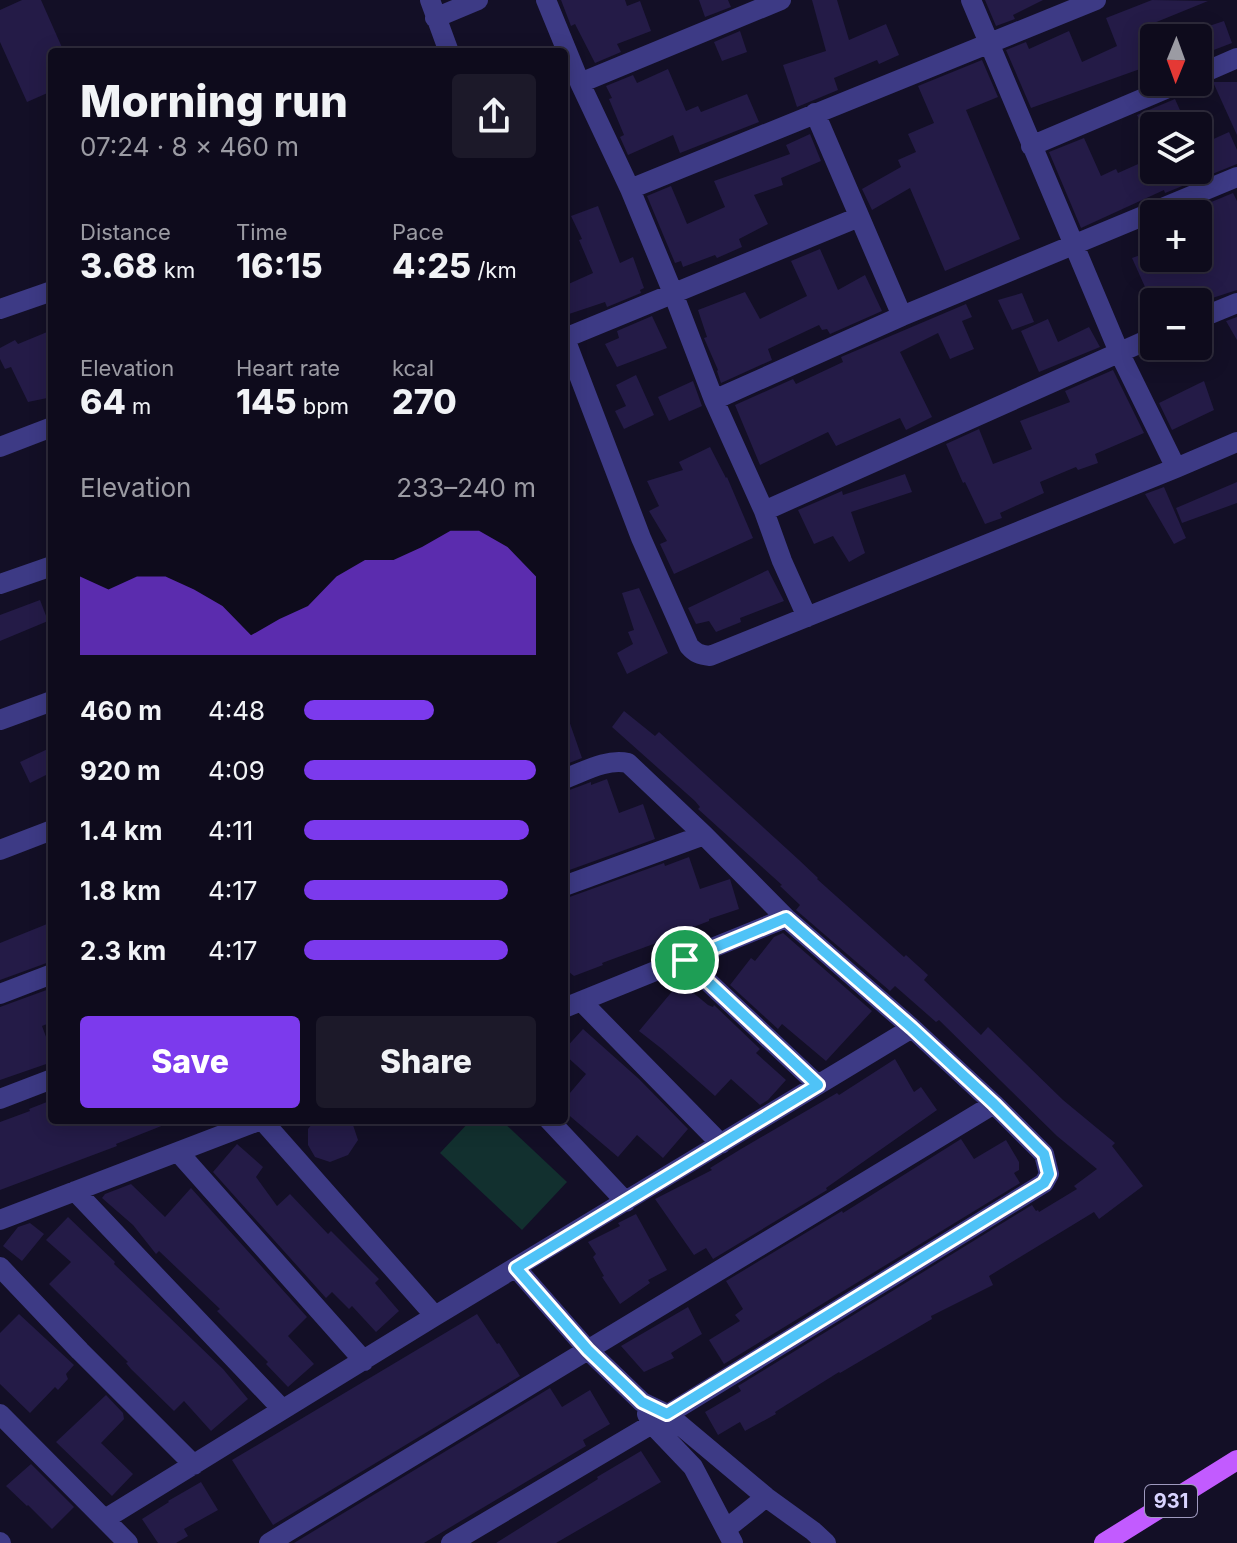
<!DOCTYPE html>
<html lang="en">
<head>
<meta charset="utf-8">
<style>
  :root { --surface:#0e0b1c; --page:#1c1929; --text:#f1f3f6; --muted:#9b9ba3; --line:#2e2b3b; --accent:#7c3aed }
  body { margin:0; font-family:Inter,sans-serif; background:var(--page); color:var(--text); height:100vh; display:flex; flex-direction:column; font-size:30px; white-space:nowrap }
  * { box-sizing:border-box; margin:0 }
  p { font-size:26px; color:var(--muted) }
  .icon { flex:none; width:44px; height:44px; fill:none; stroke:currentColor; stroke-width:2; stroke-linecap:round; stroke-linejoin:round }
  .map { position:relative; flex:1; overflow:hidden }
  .panel { position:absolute; left:48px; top:48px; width:520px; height:1076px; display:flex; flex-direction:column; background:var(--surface); border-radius:8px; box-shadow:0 4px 20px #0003,0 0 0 2px var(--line) }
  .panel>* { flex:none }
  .needle { width:52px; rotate:181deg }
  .fabs { position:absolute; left:1140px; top:24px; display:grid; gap:16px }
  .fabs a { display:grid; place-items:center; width:72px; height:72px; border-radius:8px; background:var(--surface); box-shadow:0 4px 20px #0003,0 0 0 2px var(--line); font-size:40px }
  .pin { position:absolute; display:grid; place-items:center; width:68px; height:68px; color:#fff; margin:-34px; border:4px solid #fff; border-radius:50%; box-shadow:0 2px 8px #0007 }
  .round { display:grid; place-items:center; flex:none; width:84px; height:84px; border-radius:8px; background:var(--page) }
  .headline { display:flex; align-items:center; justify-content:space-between; height:136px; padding:0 32px }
  h1 { font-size:44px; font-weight:800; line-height:60px }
  .stats { display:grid; grid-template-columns:repeat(3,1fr); gap:12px; height:136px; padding:8px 32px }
  .stats div { display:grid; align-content:center }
  .stats b { font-size:34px; font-weight:800 }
  .stats small { font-size:22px; font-weight:400 }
  .stats p { font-size:22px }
  .chart { height:224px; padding:16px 32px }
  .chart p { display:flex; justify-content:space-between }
  .chart svg { width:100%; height:144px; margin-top:8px; fill:var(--accent); opacity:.7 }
  .cta { display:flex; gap:16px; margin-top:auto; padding:16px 32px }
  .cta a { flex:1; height:92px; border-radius:8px; background:var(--accent); color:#fff; font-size:32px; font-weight:800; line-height:92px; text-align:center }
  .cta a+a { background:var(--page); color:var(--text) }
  ul { padding:0 32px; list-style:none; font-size:26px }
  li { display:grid; grid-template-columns:128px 96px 1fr; align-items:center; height:60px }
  li i { height:20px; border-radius:10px; background:var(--accent) }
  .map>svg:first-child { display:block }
  .green { fill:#12302f }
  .building { fill:#241b47 }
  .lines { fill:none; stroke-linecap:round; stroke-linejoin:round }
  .minor { stroke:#3d3a85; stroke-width:20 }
  .primary { stroke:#c25bff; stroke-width:20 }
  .route-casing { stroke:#fff; stroke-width:16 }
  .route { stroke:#4fc3f7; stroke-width:10 }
  .labels { text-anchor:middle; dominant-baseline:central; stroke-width:7; stroke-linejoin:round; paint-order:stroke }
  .shield { fill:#130f26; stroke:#9e99be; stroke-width:2 }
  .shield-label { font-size:20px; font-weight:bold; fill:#d9d4ff }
</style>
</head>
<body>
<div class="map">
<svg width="1237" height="1543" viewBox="0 0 1237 1543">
  <rect width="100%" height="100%" fill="#130f26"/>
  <path class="green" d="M471 1120H501L567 1182 522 1230 440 1153Z"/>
  <path class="building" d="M22 0H41L64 52H52V91L27 102 0 42V10Z
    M561 0H625L627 6 640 1 651 31 617 44 621 52 595 63 575 24 571 26Z
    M699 0H728L731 7 705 17Z
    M812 0H837L849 40 886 24 899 55 879 64 877 60 834 78 838 90 797 107 783 65 826 51Z
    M985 0H1043L1013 15 1015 19 996 26Z
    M1152 0 1208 1 1154 23V64L1031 108 1006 50 1026 42 1029 49 1069 31 1082 62 1117 46 1106 18Z
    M1224 21 1232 43 1211 51 1203 28Z
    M740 31 747 52 722 61 714 42Z
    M982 60 998 97 966 110 1020 239 945 271 910 188 872 210 862 189 901 167 898 160 916 152 908 134 934 123 918 86Z
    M668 69 686 111 698 106 701 112 747 94 759 122 680 153 673 135 628 155 620 137 624 135 609 99 612 98 606 86 633 75 637 83Z
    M1213 82H1237V135Z
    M1175 99 1187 126H1143L1137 115Z
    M1229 132 1237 150V164L1165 193 1164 190 1081 228 1049 152 1084 138 1101 176 1116 169 1118 173 1154 157V170H1198V146Z
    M810 134 821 161 781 178 783 185 754 195 768 224 739 239 742 247 717 258 715 255 683 267 681 261 675 263 647 196 671 186 687 224 725 207 714 181 790 154 786 145Z
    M1233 193 1237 201V290L1200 302H1187L1183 293 1154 302V307L1132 258 1154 250V258H1198V214H1194L1192 210Z
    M598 206 620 263 633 257 644 288 640 290 641 293 607 307 605 302 569 314 564 299V286L593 273 579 240 582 239 571 216Z
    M820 249 838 290 865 275 882 311 830 334 827 329 822 330 819 325 768 349 772 360 721 383 717 371 718 370 704 338 707 337 698 310 745 292 760 319 807 296 791 261Z
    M1022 293 1034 322 1012 330 998 300Z
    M966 304 972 317 962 321 974 349 950 359 938 333 900 352 932 417 906 430 900 418 836 446 828 432 760 465 735 405 793 379 796 384 843 362 841 357Z
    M652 316 667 348 617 367 605 344 619 338 617 331Z
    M1237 317V340L1226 321Z
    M1048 319 1058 342 1089 327 1100 347 1039 372 1021 331Z
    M52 330V397L28 402 11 367 5 369 0 359V348L15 340 18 344Z
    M1113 370 1144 433 1095 454 1098 463 1078 470 1076 467 1040 482 1044 493 1000 513 1002 518 985 524 965 482 963 483 946 444 979 429 993 464 1032 449 1020 421 1070 402 1065 391Z
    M636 375 654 415 624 429 615 411 626 406 616 385Z
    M693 381 702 406 669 421 658 397Z
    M1204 381 1214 410 1172 430 1159 403Z
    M710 447 726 478 727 477 753 538 674 574 660 544 667 541 649 511 659 506 647 481 683 470 679 462Z
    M905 474 912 492 851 512 865 553 849 562 833 536 814 544 798 510 842 491 843 495Z
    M1237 482V503L1182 523 1176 508Z
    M1164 487 1186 538 1174 544 1145 494Z
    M768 570 784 601 740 618 741 622 716 632 709 621 696 624 688 608Z
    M639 588 668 653 627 674 617 653 633 644 628 632 634 630 622 593Z
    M40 600 48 621 0 641V615Z
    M624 711 655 736 659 732 799 860 818 878 817 879 904 957 906 955 928 975 924 980 981 1035 988 1027 1063 1100 1115 1143 1112 1146 1143 1186 1099 1219 1094 1212 989 1276 993 1285 931 1316 932 1319 840 1373 839 1372 775 1412 776 1414 745 1431 740 1422 718 1435 705 1412 741 1391 738 1386 1032 1205 1036 1211 1038 1210 1039 1212 1077 1189 1074 1186 1097 1169 1057 1136 939 1020 936 1022 895 986 890 991 796 910 800 905 780 886 782 885 698 809 700 807 695 801 612 727Z
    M567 715 582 758 564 765V716Z
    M52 747V772L30 783 20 762Z
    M607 779 619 813 643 804 655 839 564 872V792L591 782V785Z
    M689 857 700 889 730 879 739 909 709 919V921L678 933V935L602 963 603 965 574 976 564 968V899L664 863 665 866Z
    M52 922V961L0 980V943Z
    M783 933 872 1011 826 1061 782 1024 778 1029 730 985 751 958 755 961 774 937Z
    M680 982 708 1005 713 1007 714 1005 760 1049 756 1053 786 1080 768 1100 760 1105 731 1079 715 1096 662 1049 639 1031Z
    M52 988V1022L42 1026 52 1053V1062L0 1080V1007Z
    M583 1029 639 1079 688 1129 663 1158 637 1135 618 1157 564 1111V1100L586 1074 564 1054V1050Z
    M895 1059 914 1092 921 1087 937 1110 826 1188 827 1190 713 1259 706 1248 694 1255 655 1199 712 1170 710 1168 741 1149 837 1093 839 1095Z
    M52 1100V1120L174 1121 116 1144 117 1146 0 1190V1122L30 1111 29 1109Z
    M315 1120H349L353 1125 358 1140 348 1155 330 1162 315 1157 308 1145V1129Z
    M961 1139 974 1159 1006 1140 1019 1162V1170L1014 1173 1020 1183 724 1364 709 1340 740 1321 735 1315 743 1309 726 1281 842 1211 843 1213Z
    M237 1144 263 1167 256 1177 277 1206 290 1194 328 1234 331 1231 379 1279 375 1283 399 1311 376 1332 352 1306 349 1309 332 1292 326 1298 213 1172Z
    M131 1184 165 1217 191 1188 307 1317 288 1336 314 1364 288 1387 266 1364 268 1362 217 1311 220 1309 159 1251 156 1254 133 1225 102 1198 105 1194Z
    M636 1214 667 1270 648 1280 650 1283 620 1304 602 1277 604 1276 593 1257 596 1254 588 1242 620 1226 618 1223Z
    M68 1217 115 1262 114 1264 223 1369 248 1399 211 1431 184 1401 174 1411 131 1369 126 1363 128 1362 49 1284 71 1262 46 1240Z
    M30 1223 44 1234 22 1261 3 1246 18 1227Z
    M688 1307 702 1334 671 1353 674 1358 644 1372 621 1346Z
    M19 1314 74 1365 66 1374 68 1379 58 1390 55 1387 30 1413 0 1384V1333Z
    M477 1314 497 1344 499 1343 520 1376 273 1525 232 1460Z
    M550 1388 562 1407 590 1390 610 1424 583 1440 586 1446 424 1543H294Z
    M106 1395 123 1413 124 1419 101 1443 133 1474 112 1496 56 1442Z
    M641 1451 661 1482 556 1543H496L598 1479 597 1477Z
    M31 1464 74 1507 52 1529 28 1505 27 1506 6 1486Z
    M201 1482 218 1510 184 1529 188 1536 176 1543H158L142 1519 169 1502 168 1501Z"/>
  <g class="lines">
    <path class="minor" d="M430 0 449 52
      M546 0 580 83 630 189 673 293 714 400 764 511 782 561 807 617
      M971 0 1119 352 1176 468
      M435 18 478 0
      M1198 75 1237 58
      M580 83 781 0
      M815 113 902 316
      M1031 146 1182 82
      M630 189 1096 0
      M0 309 52 291
      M1198 319 1237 303
      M564 336 641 538 689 646C695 653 700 655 710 656L1176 468 1237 442
      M565 338 859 217
      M714 400 902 316 1237 177
      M0 447 52 427
      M764 511 1154 337
      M0 584 52 566
      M0 720 52 701
      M0 850 52 830
      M564 886 704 835
      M685 960 818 1085
      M0 994 52 974
      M582 1002 721 1144
      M564 1008 786 918
      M0 1099 52 1079
      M262 1120 435 1316
      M549 1120 626 1202
      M179 1153 364 1361
      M75 1191 282 1409
      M0 1220 261 1120
      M0 1267 80 1351 194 1465
      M516 1268 588 1350 642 1402 667 1414 766 1497 813 1531 826 1543
      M0 1414 128 1543
      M647 1414 652 1424 693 1467 733 1543
      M105 1519 435 1316 912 1028
      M726 1529 766 1497
      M0 1542 1 1543
      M269 1543 994 1104
      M451 1543 652 1424 1044 1183 1049 1174 1044 1154 994 1104 912 1028 786 918 704 835 628 763C607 758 583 772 564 779"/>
    <path class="primary" d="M1104 1543 1237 1460"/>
  </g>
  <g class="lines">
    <g class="route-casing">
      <path id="route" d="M786 918 912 1028 994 1104 1044 1154 1049 1174 1044 1183 667 1414 642 1402 588 1350 516 1268 818 1085 685 960Z"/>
    </g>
    <use href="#route" class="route"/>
  </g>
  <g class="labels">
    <rect class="shield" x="1145" y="1485" width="52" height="32" rx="6"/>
    <g class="shield-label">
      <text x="1171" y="1501">931</text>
    </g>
  </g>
</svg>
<div class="fabs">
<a><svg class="needle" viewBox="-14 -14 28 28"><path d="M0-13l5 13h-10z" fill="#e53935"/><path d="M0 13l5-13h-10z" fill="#9b9ba3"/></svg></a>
<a><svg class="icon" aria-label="layers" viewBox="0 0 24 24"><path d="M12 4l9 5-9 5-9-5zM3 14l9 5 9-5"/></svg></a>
<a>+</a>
<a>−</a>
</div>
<div class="pin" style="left:685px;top:960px;background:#1e9e55"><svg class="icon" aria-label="arrive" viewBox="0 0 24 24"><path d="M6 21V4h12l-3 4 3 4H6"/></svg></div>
<section class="panel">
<div class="headline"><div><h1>Morning run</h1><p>07:24 · 8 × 460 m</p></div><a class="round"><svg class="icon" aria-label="share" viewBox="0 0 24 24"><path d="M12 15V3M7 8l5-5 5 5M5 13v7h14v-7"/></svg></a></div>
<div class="stats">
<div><p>Distance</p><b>3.68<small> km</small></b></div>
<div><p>Time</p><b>16:15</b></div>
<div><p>Pace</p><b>4:25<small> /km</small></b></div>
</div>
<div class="stats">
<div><p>Elevation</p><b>64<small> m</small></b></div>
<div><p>Heart rate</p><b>145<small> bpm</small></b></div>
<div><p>kcal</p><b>270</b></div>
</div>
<div class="chart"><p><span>Elevation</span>233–240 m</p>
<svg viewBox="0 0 160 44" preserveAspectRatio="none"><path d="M0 44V20L10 24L20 20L30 20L40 24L50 29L60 38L70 33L80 29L90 20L100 15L110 15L120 11L130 6L140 6L150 11L160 20V44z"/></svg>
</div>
<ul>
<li><b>460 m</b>4:48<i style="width:56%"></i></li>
<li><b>920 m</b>4:09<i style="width:100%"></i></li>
<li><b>1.4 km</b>4:11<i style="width:97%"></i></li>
<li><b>1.8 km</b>4:17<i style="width:88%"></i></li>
<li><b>2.3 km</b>4:17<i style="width:88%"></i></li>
</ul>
<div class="cta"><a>Save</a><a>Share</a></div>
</section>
</div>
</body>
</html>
